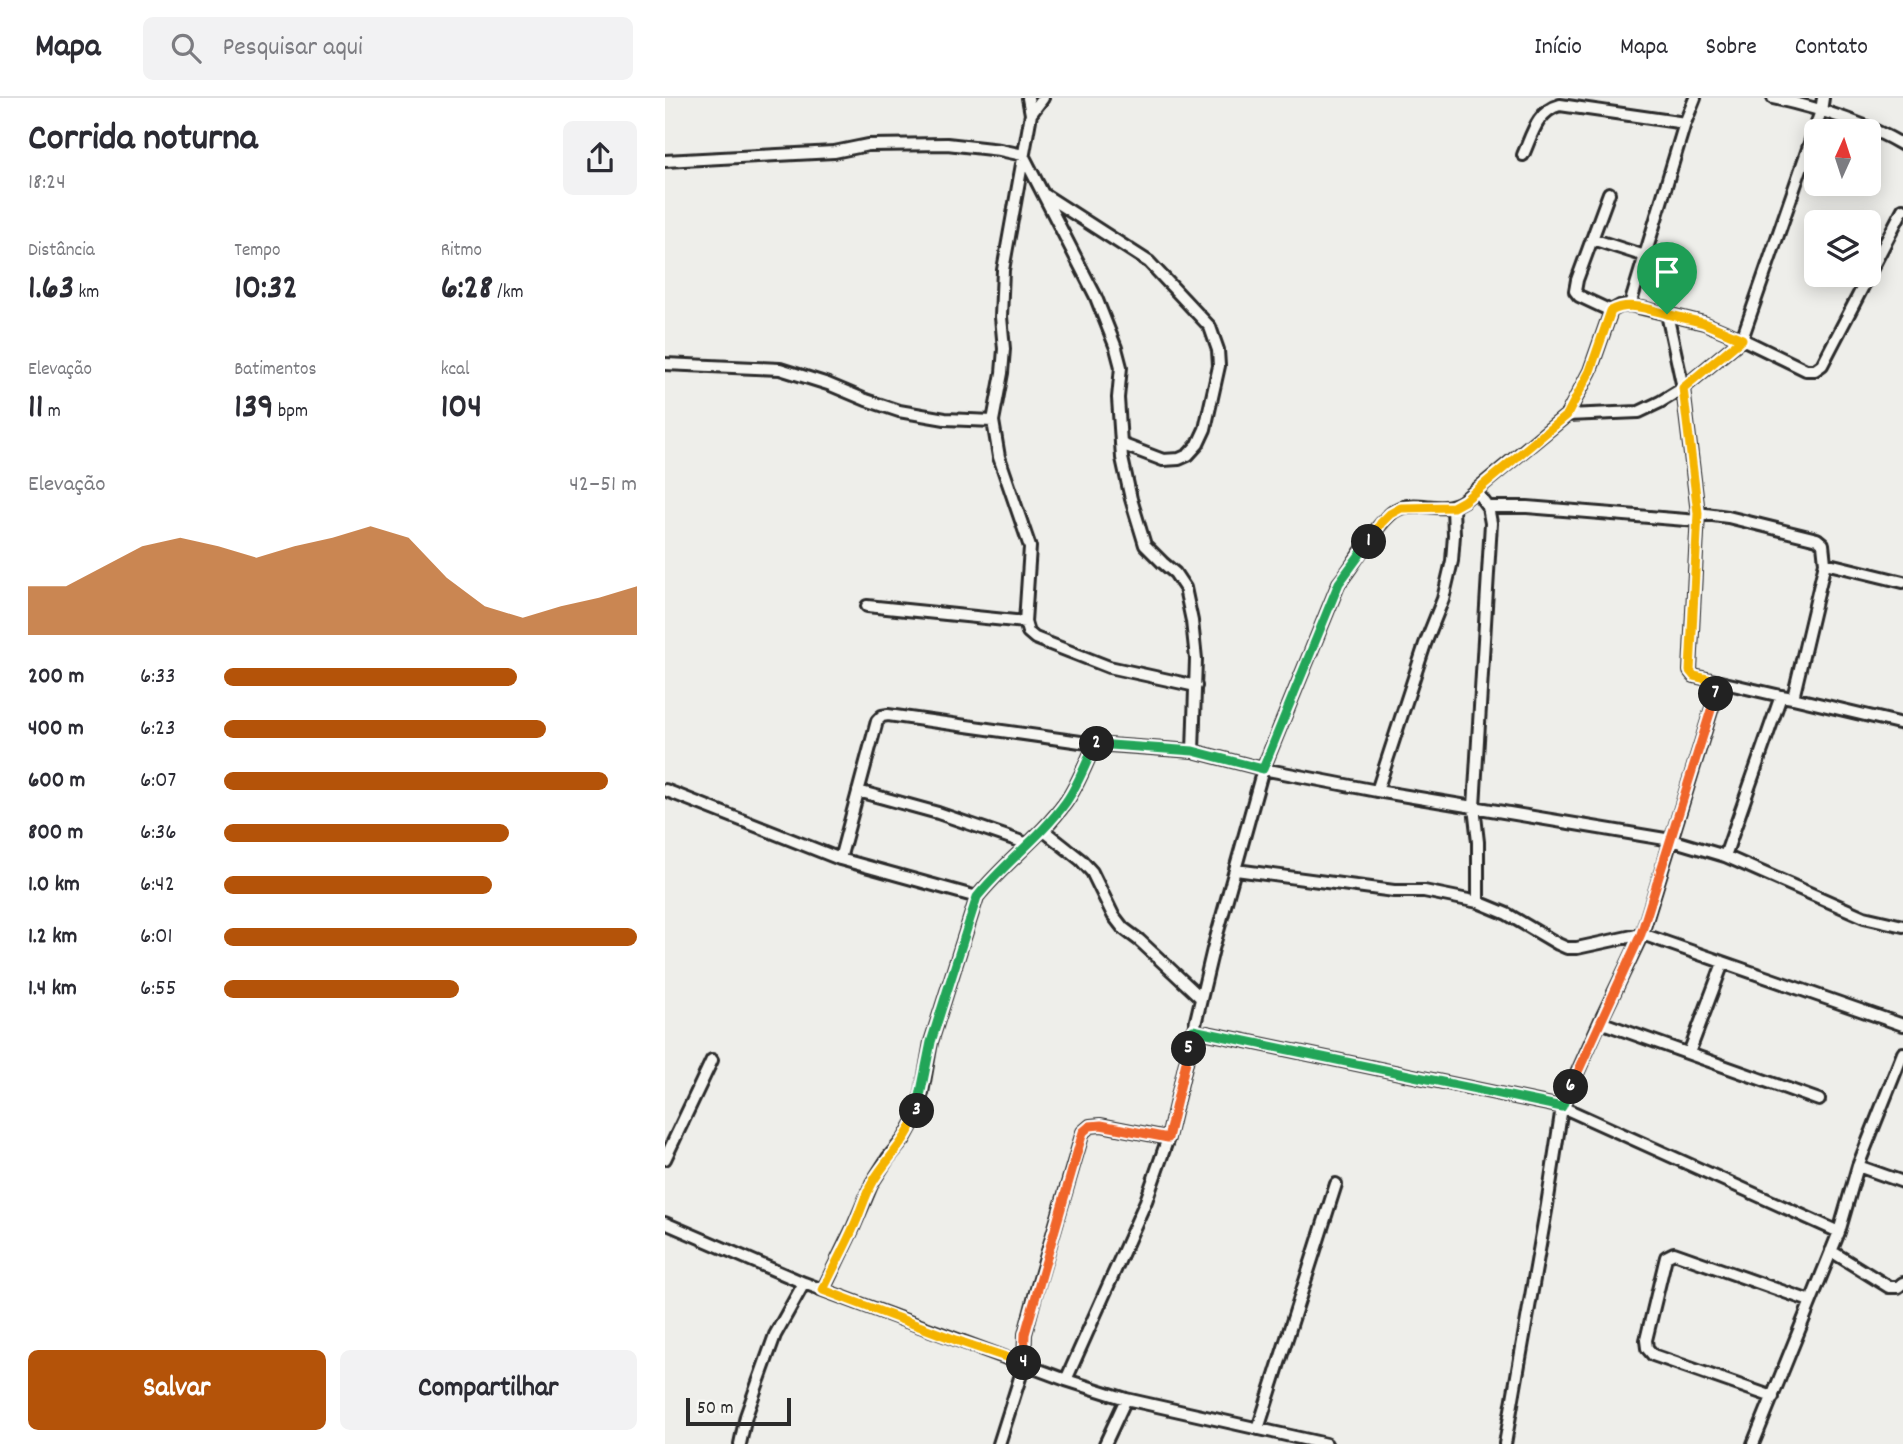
<!DOCTYPE html>
<html lang="pt">
<head>
<meta charset="utf-8">
<style>
  :root { --surface:#fff; --page:#f2f2f3; --text:#2b2b33; --muted:#7c7c81; --line:#e1e1e2; --accent:#b45309 }
  body { margin:0; font-family:Dekko,sans-serif; background:var(--page); color:var(--text); height:100vh; display:flex; flex-direction:column; font-size:26px; white-space:nowrap }
  * { box-sizing:border-box; margin:0 }
  p { font-size:23px; color:var(--muted) }
  .icon { flex:none; width:38px; height:38px; fill:none; stroke:currentColor; stroke-width:2; stroke-linecap:round; stroke-linejoin:round }
  .map { position:relative; flex:1; overflow:hidden }
  .sheet { display:flex; flex-direction:column; background:var(--surface); width:665px }
  .sheet>* { flex:none }
  .needle { width:46px; rotate:3deg }
  .tools { position:absolute; left:1139px; top:21px; display:grid; gap:14px }
  .tools a { display:grid; place-items:center; width:77px; height:77px; border-radius:10px; background:var(--surface); box-shadow:0 4px 18px #0003; font-size:35px }
  .scale { position:absolute; left:21px; bottom:18px; width:105px; box-sizing:border-box; padding-left:7px; border:4px solid #2b2b2b; border-top:0; font-size:19px; line-height:24px; white-space:nowrap; color:#2b2b2b; -webkit-text-stroke:5px #f6f6f2; paint-order:stroke }
  .pin { position:absolute; display:grid; place-items:center; width:60px; height:60px; color:#fff; margin:-72px -30px; border-radius:50% 50% 50% 0; rotate:-45deg; box-shadow:0 0 7px #0007 }
  .pin .icon { rotate:45deg }
  .km { position:absolute; width:35px; height:35px; margin:-18px; border-radius:50%; background:#222; color:#fff; font-size:19px; line-height:35px; text-align:center }
  .round { display:grid; place-items:center; flex:none; width:74px; height:74px; border-radius:10px; background:var(--page) }
  .summary { display:flex; align-items:center; justify-content:space-between; height:119px; padding:0 28px }
  h1 { font-size:38px; font-weight:800; line-height:52px }
  .stats { display:grid; grid-template-columns:repeat(3,1fr); gap:10px; height:119px; padding:7px 28px }
  .stats div { display:grid; align-content:center }
  .stats b { font-size:35px; font-weight:800 }
  .stats small { font-size:19px; font-weight:400 }
  .stats p { font-size:19px }
  .chart { height:196px; padding:14px 28px }
  .chart p { display:flex; justify-content:space-between }
  .chart svg { width:100%; height:126px; margin-top:7px; fill:var(--accent); opacity:.7 }
  .action { display:flex; gap:14px; margin-top:auto; padding:14px 28px }
  .action a { flex:1; height:80px; border-radius:10px; background:var(--accent); color:#fff; font-size:28px; font-weight:800; line-height:80px; text-align:center }
  .action a+a { background:var(--page); color:var(--text) }
  ul { padding:0 28px; list-style:none; font-size:23px }
  li { display:grid; grid-template-columns:112px 84px 1fr; align-items:center; height:52px }
  li i { height:18px; border-radius:9px; background:var(--accent) }
  header { display:flex; align-items:center; gap:42px; box-sizing:border-box; height:98px; padding:0 35px; background:var(--surface); border-bottom:2px solid var(--line) }
  header strong { font-size:33px }
  nav { display:flex; gap:38px; margin-inline-start:auto; font-size:24px }
  .search { width:490px; height:63px; background:var(--page); display:flex; align-items:center; gap:18px; box-sizing:border-box; padding:0 24px; border-radius:10px; color:var(--muted); font-size:26px }
  main { display:flex; flex:1; min-height:0 }
  .map>svg:first-child { display:block }
  .lines { fill:none; stroke-linecap:round; stroke-linejoin:round }
  .street-casing { stroke:#2b2b2b; stroke-width:16 }
  .street { stroke:#f6f6f2; stroke-width:10 }
  .split-1-casing { stroke:#fff; stroke-width:14 }
  .split-2-casing { stroke:#fff; stroke-width:14 }
  .split-3-casing { stroke:#fff; stroke-width:14 }
  .split-4-casing { stroke:#fff; stroke-width:14 }
  .split-5-casing { stroke:#fff; stroke-width:14 }
  .split-6-casing { stroke:#fff; stroke-width:14 }
  .split-7-casing { stroke:#fff; stroke-width:14 }
  .split-8-casing { stroke:#fff; stroke-width:14 }
  .split-1 { stroke:#f5b400; stroke-width:9 }
  .split-2 { stroke:#22a559; stroke-width:9 }
  .split-3 { stroke:#22a559; stroke-width:9 }
  .split-4 { stroke:#f5b400; stroke-width:9 }
  .split-5 { stroke:#f0652b; stroke-width:9 }
  .split-6 { stroke:#22a559; stroke-width:9 }
  .split-7 { stroke:#f0652b; stroke-width:9 }
  .split-8 { stroke:#f5b400; stroke-width:9 }
</style>
</head>
<body>
<header>
<strong>Mapa</strong>
<div class="search"><svg class="icon" aria-label="search" viewBox="0 0 24 24"><circle cx="10" cy="10" r="6"/><path d="M15 15l6 6"/></svg>Pesquisar aqui</div>
<nav><a>Início</a><a>Mapa</a><a>Sobre</a><a>Contato</a></nav>
</header>
<main>
<section class="sheet">
<div class="summary"><div><h1>Corrida noturna</h1><p>18:24</p></div><a class="round"><svg class="icon" aria-label="share" viewBox="0 0 24 24"><path d="M12 15V3M7 8l5-5 5 5M5 13v7h14v-7"/></svg></a></div>
<div class="stats">
<div><p>Distância</p><b>1.63<small> km</small></b></div>
<div><p>Tempo</p><b>10:32</b></div>
<div><p>Ritmo</p><b>6:28<small> /km</small></b></div>
</div>
<div class="stats">
<div><p>Elevação</p><b>11<small> m</small></b></div>
<div><p>Batimentos</p><b>139<small> bpm</small></b></div>
<div><p>kcal</p><b>104</b></div>
</div>
<div class="chart"><p><span>Elevação</span>42–51 m</p>
<svg viewBox="0 0 160 44" preserveAspectRatio="none"><path d="M0 44V27L10 27L20 20L30 13L40 10L50 13L60 17L70 13L80 10L90 6L100 10L110 24L120 34L130 38L140 34L150 31L160 27V44z"/></svg>
</div>
<ul>
<li><b>200 m</b>6:33<i style="width:71%"></i></li>
<li><b>400 m</b>6:23<i style="width:78%"></i></li>
<li><b>600 m</b>6:07<i style="width:93%"></i></li>
<li><b>800 m</b>6:36<i style="width:69%"></i></li>
<li><b>1.0 km</b>6:42<i style="width:65%"></i></li>
<li><b>1.2 km</b>6:01<i style="width:100%"></i></li>
<li><b>1.4 km</b>6:55<i style="width:57%"></i></li>
</ul>
<div class="action"><a>Salvar</a><a>Compartilhar</a></div>
</section>
<div class="map">
<svg width="1238" height="1346" viewBox="0 0 1238 1346">
  <rect width="100%" height="100%" fill="#eeeeea"/>
  <filter id="ink" filterUnits="userSpaceOnUse"><feTurbulence type="fractalNoise" baseFrequency=".0143" numOctaves="2"/><feDisplacementMap in="SourceGraphic" scale="14" xChannelSelector="R" yChannelSelector="G"/><feConvolveMatrix kernelMatrix="1 2 1 2 8 2 1 2 1" color-interpolation-filters="sRGB"/></filter>
  <g filter="url(#ink)">
    <g class="lines">
      <g class="street-casing">
        <path id="street" d="M363 0 366 16 338 172 336 219 339 251 337 275 328 323 334 359 365 449 360 524 363 534 370 540 444 569 531 588
          M1108 0C1153 10 1199 24 1238 47
          M366 16 378 0
          M858 57C867 37 872 13 895 7L1020 25
          M0 63 169 54 203 47 282 46 335 52 358 57 430 197 451 250 456 269 453 300 457 360 466 401 480 447 498 465 510 475 520 490 527 523 531 561 528 653
          M944 95 912 182 910 193 914 198 946 213
          M380 97 484 164 545 229 553 252 554 268 540 331 533 346 523 357 514 361 498 362 456 346
          M927 141 980 158
          M1204 176 1238 111
          M965 207 1020 25 1030 0
          M1002 216 1018 290 1033 415 1025 573 1029 578 1116 598
          M0 266 115 271 163 286 201 302 234 313 280 321 328 323
          M902 317 974 314 995 304 1018 290 1077 241 1156 13 1158 0
          M811 393 823 409 826 425 809 709 813 744V804
          M823 409H862L1033 423
          M1033 415 1063 419 1152 441 1158 446 1160 465 1128 600 1116 598 1060 758
          M1160 465 1238 484
          M202 508 360 524
          M1128 600 1238 626
          M0 692 175 761 312 799
          M193 693 273 715 363 746
          M712 693 760 546 778 501 787 463 789 437 788 409
          M378 732 416 762 427 774 448 817 458 830 474 842 536 900
          M175 761 212 623 217 618 223 617 430 646 528 653 598 671 712 693 1006 742 1060 758 1199 819 1238 828
          M571 772 729 793H759L813 804 842 816 893 846 902 850H912L977 836 1238 927
          M935 924 1154 1002
          M528 932 897 1009 1174 1134
          M1024 955 1058 865
          M0 1061 47 962
          M1193 1068 1238 1084
          M0 1125 139 1185 401 1282 461 1301 661 1346
          M1166 1153 1224 1189H1233L1238 1185
          M158 1192 188 1130 207 1085 223 1060 239 1041 250 1021 257 995 266 944 312 799C339 765 375 740 401 704 413 687 421 665 430 646
          M401 1282 481 1103 503 1040 548 851 598 671 674 485C690 467 714 418 735 410 757 402 775 417 798 403L902 317 925 273 946 213 955 208 965 207 1039 225 1077 241 1141 272H1150L1157 267 1204 177
          M1108 1299 988 1257 982 1250 981 1242 1001 1159 1009 1155 1145 1203
          M593 1331 671 1086
          M75 1346 81 1318 110 1237 139 1185
          M334 1346 359 1267 360 1236 371 1194 418 1034 425 1028 436 1027 503 1040
          M440 1346 461 1301
          M840 1346 882 1107 897 1009 935 924 977 836 1055 584
          M1088 1346 1174 1134 1193 1068 1238 955"/>
      </g>
      <use href="#street" class="street"/>
    </g>
  </g>
  <g class="lines" filter="url(#ink)">
    <g class="split-1-casing">
      <path id="split-1" d="M704 444 716 425 725 416 736 410 788 409 799 403 902 317 925 273 946 213C964 203 983 211 1002 216"/>
    </g>
    <g class="split-2-casing">
      <path id="split-2" d="M432 646 528 653 598 671 674 485 704 444"/>
    </g>
    <g class="split-3-casing">
      <path id="split-3" d="M252 1013 266 944 312 799C339 765 375 740 401 704 413 687 421 665 430 646H432"/>
    </g>
    <g class="split-4-casing">
      <path id="split-4" d="M252 1013C245 1040 223 1059 209 1082 200 1096 196 1113 189 1128 180 1149 168 1170 158 1192L299 1245 359 1265"/>
    </g>
    <g class="split-5-casing">
      <path id="split-5" d="M359 1265 360 1236 418 1034 425 1028 436 1027 503 1040 524 951"/>
    </g>
    <g class="split-6-casing">
      <path id="split-6" d="M524 951 528 932 897 1009 906 989"/>
    </g>
    <g class="split-7-casing">
      <path id="split-7" d="M906 989 976 836 1051 596"/>
    </g>
    <g class="split-8-casing">
      <path id="split-8" d="M1002 216 1039 225 1077 241 1018 290 1033 415 1025 573 1029 578 1055 584 1051 596"/>
    </g>
    <use href="#split-1" class="split-1"/>
    <use href="#split-2" class="split-2"/>
    <use href="#split-3" class="split-3"/>
    <use href="#split-4" class="split-4"/>
    <use href="#split-5" class="split-5"/>
    <use href="#split-6" class="split-6"/>
    <use href="#split-7" class="split-7"/>
    <use href="#split-8" class="split-8"/>
  </g>
</svg>
<div class="tools">
<a><svg class="needle" viewBox="-14 -14 28 28"><path d="M0-13l5 13h-10z" fill="#e53935"/><path d="M0 13l5-13h-10z" fill="#7c7c81"/></svg></a>
<a><svg class="icon" aria-label="layers" viewBox="0 0 24 24"><path d="M12 4l9 5-9 5-9-5zM3 14l9 5 9-5"/></svg></a>
</div>
<div class="scale">50 m</div>
<div class="pin" style="left:1002px;top:216px;background:#1e9e55"><svg class="icon" aria-label="arrive" viewBox="0 0 24 24"><path d="M6 21V4h12l-3 4 3 4H6"/></svg></div>
<b class="km" style="left:704px;top:444px">1</b>
<b class="km" style="left:432px;top:646px">2</b>
<b class="km" style="left:252px;top:1013px">3</b>
<b class="km" style="left:359px;top:1265px">4</b>
<b class="km" style="left:524px;top:951px">5</b>
<b class="km" style="left:906px;top:989px">6</b>
<b class="km" style="left:1051px;top:596px">7</b>
</div>
</main>
</body>
</html>
